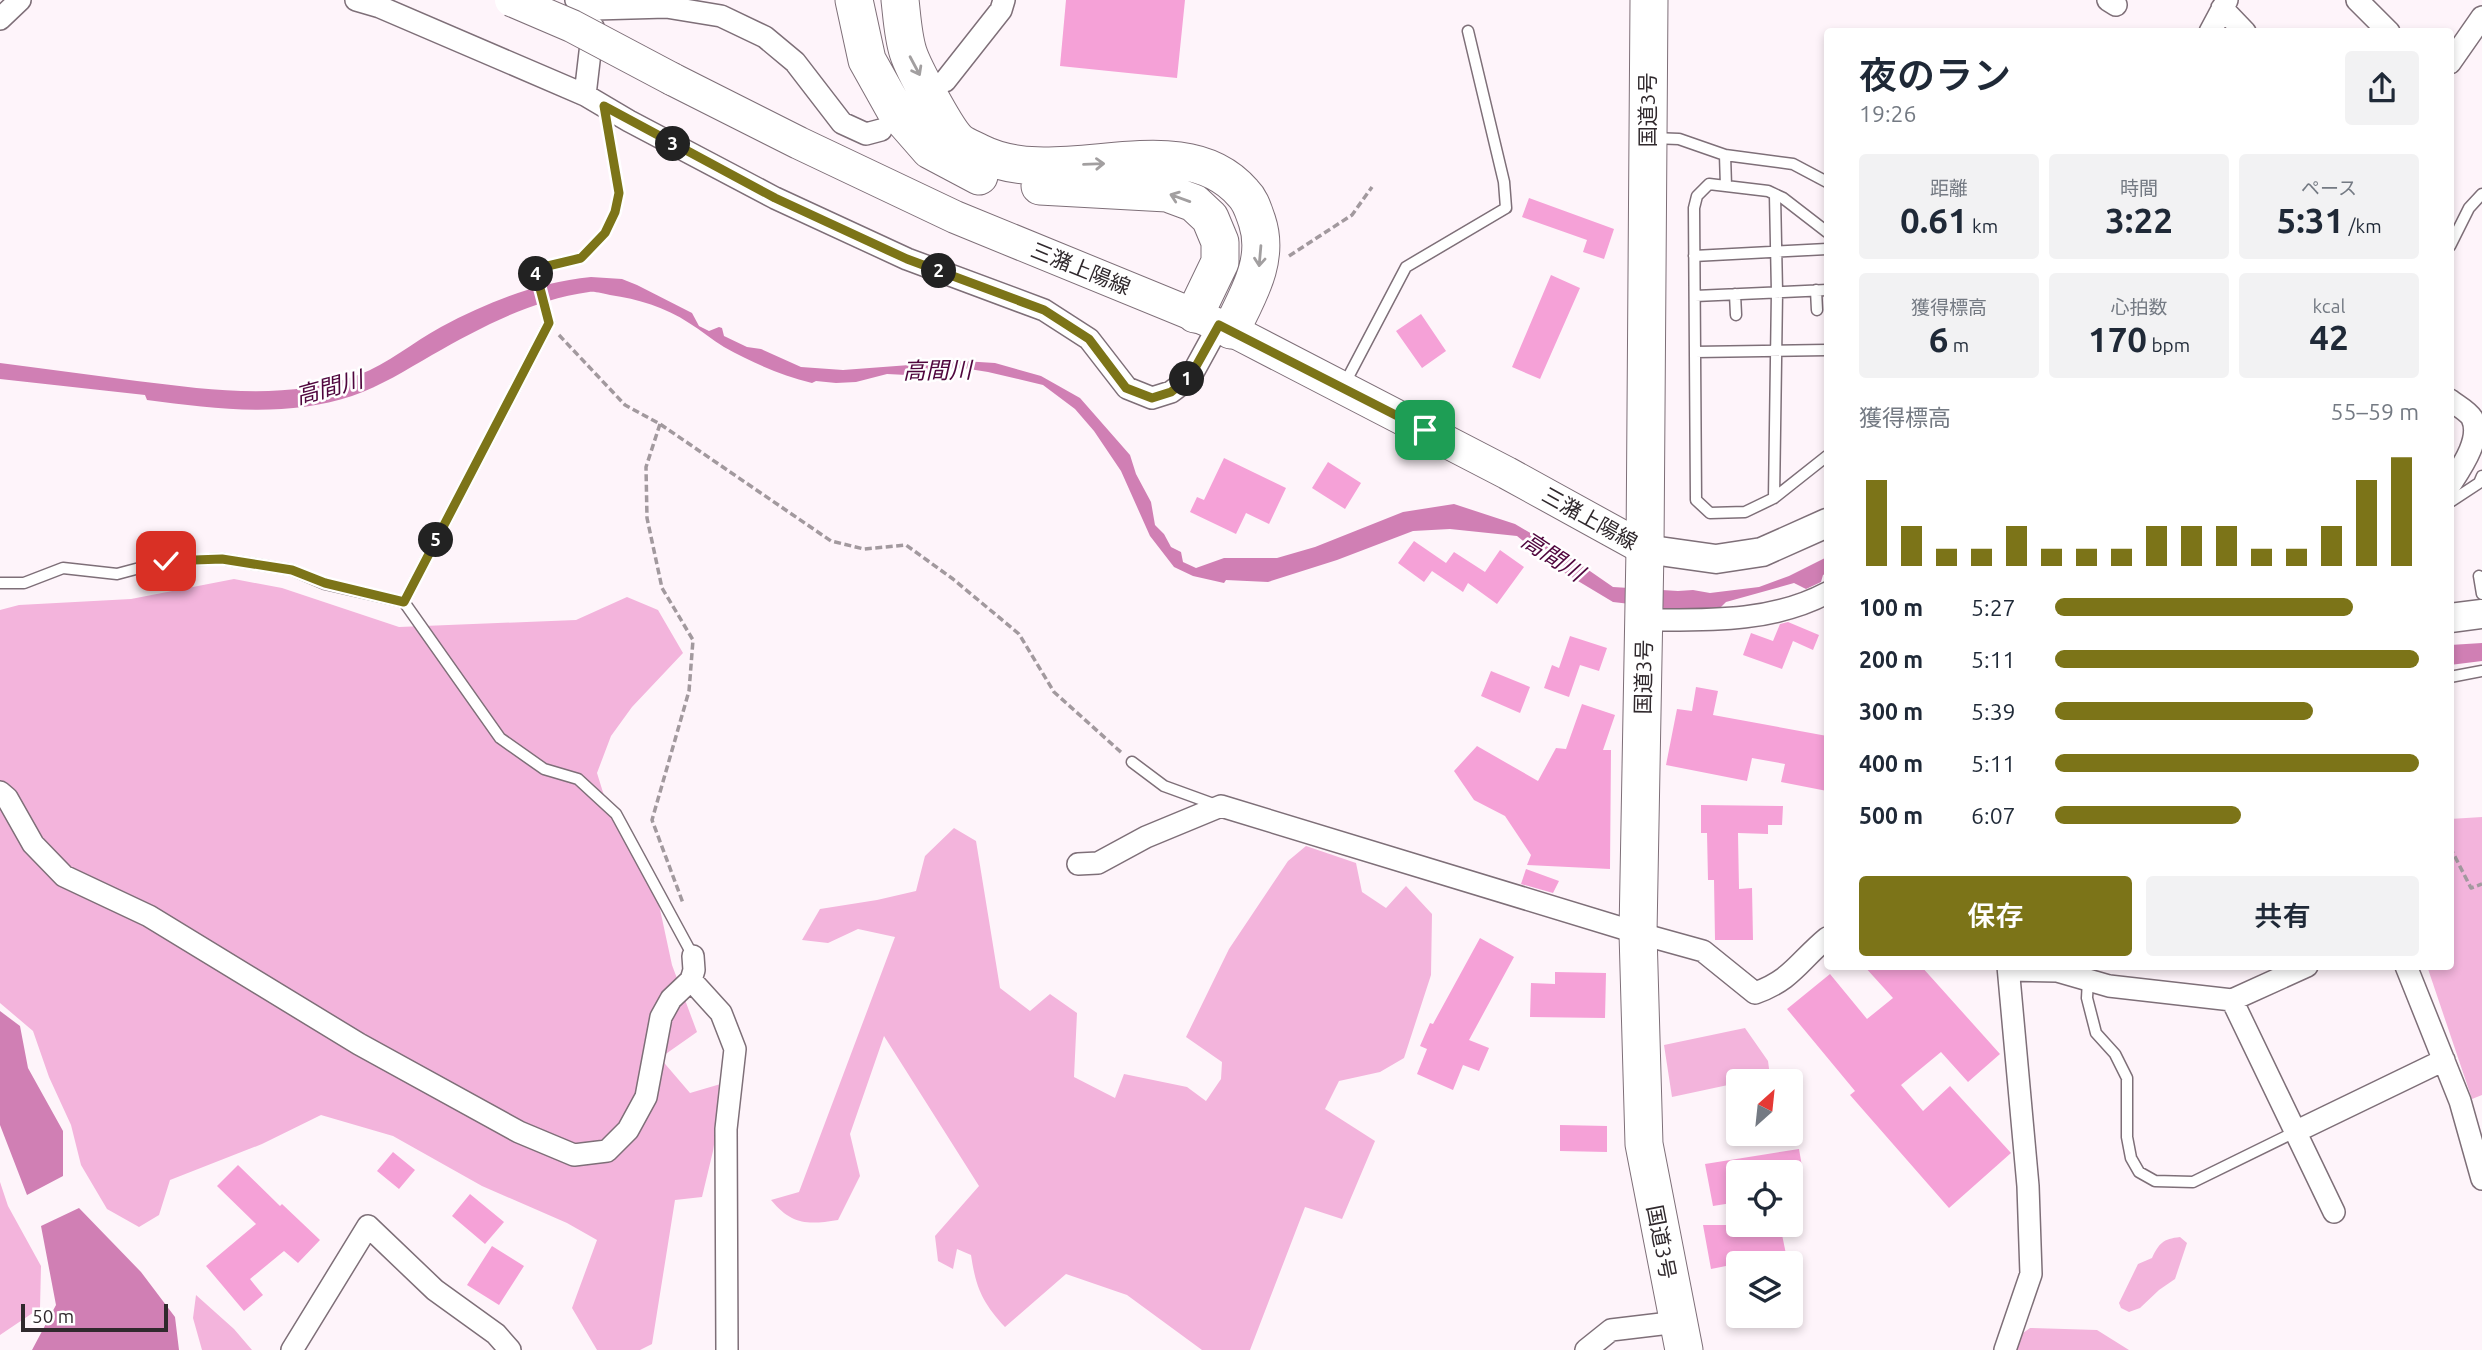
<!DOCTYPE html>
<html lang="ja">
<head>
<meta charset="utf-8">
<style>
  :root { --surface:#fff; --page:#f2f2f3; --text:#1f2937; --muted:#747a83; --accent:#7c7418 }
  body { margin:0; font-family:Ubuntu,"Noto Sans JP",sans-serif; background:var(--page); color:var(--text); height:100vh; display:flex; flex-direction:column; font-size:26px; white-space:nowrap }
  * { box-sizing:border-box; margin:0 }
  p { font-size:23px; color:var(--muted) }
  .icon { flex:none; width:38px; height:38px; fill:none; stroke:currentColor; stroke-width:2; stroke-linecap:round; stroke-linejoin:round }
  .map { position:relative; flex:1; overflow:hidden }
  .drawer { position:absolute; left:1824px; top:28px; width:630px; height:942px; display:flex; flex-direction:column; background:var(--surface); border-radius:7px; box-shadow:0 4px 10px #0003 }
  .drawer>* { flex:none }
  .needle { width:46px; rotate:27deg }
  .fabs { position:absolute; left:1726px; top:1069px; display:grid; gap:14px }
  .fabs a { display:grid; place-items:center; width:77px; height:77px; border-radius:7px; background:var(--surface); box-shadow:0 4px 10px #0003; font-size:35px }
  .scale { position:absolute; left:21px; bottom:18px; width:147px; box-sizing:border-box; padding-left:7px; border:4px solid #30292d; border-top:0; font-size:19px; line-height:24px; white-space:nowrap; color:#30292d; -webkit-text-stroke:5px #fff; paint-order:stroke }
  .pin { position:absolute; display:grid; place-items:center; width:60px; height:60px; color:#fff; margin:-30px; border-radius:14px; box-shadow:0 4px 10px #0006 }
  .km { position:absolute; width:35px; height:35px; margin:-18px; border-radius:50%; background:#222; color:#fff; font-size:19px; line-height:35px; text-align:center }
  .round { display:grid; place-items:center; flex:none; width:74px; height:74px; border-radius:7px; background:var(--page) }
  .headline { display:flex; align-items:center; justify-content:space-between; height:119px; padding:0 35px }
  h1 { font-size:38px; font-weight:600; line-height:52px }
  .stats { display:grid; grid-template-columns:repeat(3,1fr); gap:10px; height:119px; padding:7px 35px }
  .stats div { display:grid; align-content:center; border-radius:7px; background:var(--page); text-align:center }
  .stats b { font-size:35px; font-weight:600 }
  .stats small { font-size:19px; font-weight:400 }
  .stats p { font-size:19px }
  .chart { height:196px; padding:14px 35px }
  .chart p { display:flex; justify-content:space-between }
  .chart svg { width:100%; height:126px; margin-top:7px; stroke:var(--accent); stroke-width:6 }
  .primary-button { display:flex; gap:14px; margin-top:auto; padding:14px 35px }
  .primary-button a { flex:1; height:80px; border-radius:7px; background:var(--accent); color:#fff; font-size:28px; font-weight:600; line-height:80px; text-align:center }
  .primary-button a+a { background:var(--page); color:var(--text) }
  ul { padding:0 35px; list-style:none; font-size:23px }
  li { display:grid; grid-template-columns:112px 84px 1fr; align-items:center; height:52px }
  li i { height:18px; border-radius:9px; background:var(--accent) }
  .map>svg:first-child { display:block }
  .green { fill:#f3b4dc }
  .water { fill:#d07fb4 }
  .building { fill:#f5a1d7 }
  .lines { fill:none; stroke-linecap:round; stroke-linejoin:round }
  .lane-casing { stroke:#7e6f78; stroke-width:13 }
  .street-casing { stroke:#7e6f78; stroke-width:24 }
  .secondary-casing { stroke:#7e6f78; stroke-width:31 }
  .primary-casing { stroke:#7e6f78; stroke-width:34 }
  .highway-casing { stroke:#7e6f78; stroke-width:39 }
  .path { stroke:#a2999e; stroke-width:3.5; stroke-dasharray:7 3.5; stroke-linecap:butt }
  .lane { stroke:#fff; stroke-width:10 }
  .street { stroke:#fff; stroke-width:21 }
  .secondary { stroke:#fff; stroke-width:28 }
  .primary { stroke:#fff; stroke-width:32 }
  .highway { stroke:#fff; stroke-width:37 }
  .primary-bridge-casing { stroke:#7e6f78; stroke-width:34; stroke-linecap:butt }
  .primary-bridge { stroke:#fff; stroke-width:32 }
  .oneway { stroke:#a29fa0 }
  .route-casing { stroke:#fff; stroke-width:14 }
  .route { stroke:#7c7418; stroke-width:9 }
  .labels { text-anchor:middle; dominant-baseline:central; stroke-width:5; stroke-linejoin:round; paint-order:stroke }
  .street-label { font-size:21px; fill:#30292d; stroke:#fff }
  .water-label { font-size:23px; font-style:italic; fill:#50063e; stroke:#fff }
</style>
</head>
<body>
<div class="map">
<svg width="2482" height="1350" viewBox="0 0 2482 1350">
  <rect width="100%" height="100%" fill="#fef4fa"/>
  <path class="green" d="M234 579 282 588 399 627 576 620 627 597 658 610 683 653 632 707 611 736 597 773 610 815 658 900 672 965 697 1032 660 1058 690 1093 724 1083 713 1151 702 1197 675 1200 652 1344 640 1350H597L572 1308 597 1240 567 1223 482 1186 393 1136 321 1115 262 1144 170 1180 159 1215 139 1227 107 1209 81 1165 71 1125 49 1077 33 1031 0 1003V610L19 605 131 599Z
    M2482 817V1095L2472 1099 2427 966H2450V819Z
    M954 828 976 841 1000 988 1030 1011 1050 994 1077 1013 1074 1077 1115 1098 1124 1074 1187 1087 1206 1101 1221 1079 1222 1062 1186 1037 1229 949 1288 861 1306 846 1356 863 1362 892 1386 908 1406 886 1432 914 1431 975 1404 1058 1380 1072 1339 1081 1325 1109 1375 1141 1342 1219 1305 1207 1250 1350H1202L1127 1295 1066 1274 1005 1327C982 1302 976 1288 971 1255L957 1249 953 1269 938 1261 935 1236 979 1186 884 1036 850 1134 860 1176 838 1220C807 1225 792 1225 771 1200L799 1192 895 937 858 929 828 943 802 940 820 909 877 900 916 891 925 856Z
    M1745 1028 1768 1061 1770 1076 1672 1097 1664 1045Z
    M0 1182 8 1206 41 1266 40 1308 0 1335Z
    M2180 1237 2187 1243 2175 1279 2159 1290 2140 1308 2129 1312 2121 1308 2119 1303 2138 1264 2152 1258C2159 1243 2163 1239 2180 1237Z
    M196 1295 234 1329 252 1350H202L193 1318Z
    M2030 1328 2097 1330 2129 1350H1999Z"/>
  <path class="water" d="M591 277 622 279 637 285 692 313 699 326 709 331 719 327 722 328 724 336 747 347 761 349 801 367 843 370 963 361 995 363 1041 376 1080 398 1130 455 1136 474 1151 502 1155 525 1164 534 1171 547 1181 552 1183 562 1196 568 1224 558H1277L1315 547 1403 512 1454 504 1515 524 1561 551 1613 587 1678 591 1693 590 1710 593 1759 587 1789 576 1827 557V573L1823 575 1821 582 1806 589 1794 583 1726 602 1718 610 1673 609 1613 602 1558 569 1517 536 1450 529 1413 531 1337 560 1268 582 1226 580 1224 583 1193 576 1174 567 1150 536 1121 471 1094 431 1075 409 1043 385 988 372 963 368 918 371 907 375 887 374 856 382 836 383 816 381 812 383C780 375 753 363 724 347 712 340 701 330 689 323 665 307 638 299 610 295 604 294 595 291 589 292 532 300 481 327 432 355 406 370 381 386 352 396 285 418 215 409 147 400L145 395 0 379V363C46 369 91 375 137 381 211 390 286 401 358 375 388 364 413 342 441 327 489 301 536 283 591 277Z
    M2482 643V661L2450 665V645Z
    M0 1011 20 1026 28 1068 63 1131V1176L27 1195 0 1125Z
    M79 1208 141 1272 175 1317 179 1350H32L56 1305 41 1226Z"/>
  <path class="building" d="M1066 0H1185L1177 78 1060 66Z
    M1529 198 1614 229 1604 259 1583 252 1587 240 1522 217Z
    M1551 275 1580 288 1540 379 1512 367Z
    M1421 314 1446 351 1422 368 1396 331Z
    M1224 458 1286 488 1269 524 1246 513 1236 534 1190 512 1197 497 1204 500Z
    M1328 462 1361 483 1345 509 1312 488Z
    M1414 541 1446 563 1454 552 1485 572 1500 550 1524 567 1497 604 1468 583 1463 592 1432 571 1424 582 1398 563Z
    M1788 622 1819 635 1813 650 1793 641 1782 669 1743 655 1751 633 1773 641 1780 624Z
    M1570 636 1607 648 1599 671 1580 665 1569 697 1544 688 1552 665 1559 668Z
    M1491 671 1530 687 1520 713 1481 696Z
    M1696 687 1718 691 1713 715 1827 736V791L1781 782 1785 764 1752 758 1747 781 1666 765 1677 709 1692 711Z
    M1582 704 1615 715 1603 750H1611L1610 869 1527 865 1531 855 1505 816 1474 800 1454 771 1477 746 1538 781 1556 748 1566 749Z
    M1701 805 1783 806 1782 825H1768V834L1738 833 1739 889 1752 888 1753 940H1715L1714 880H1708L1707 833H1701Z
    M1526 869 1559 881 1553 893 1521 884Z
    M1480 938 1514 957 1469 1040 1489 1048 1479 1071 1463 1065 1453 1090 1417 1074 1427 1049 1420 1046 1430 1023 1433 1024Z
    M1864 966H1921L2000 1054 1968 1082 1941 1052 1901 1085 1923 1111 1950 1086 2011 1153 1949 1208 1850 1095 1855 1091 1787 1009 1830 974 1867 1019 1893 998Z
    M1555 972 1606 973 1605 1018 1530 1017 1531 983 1555 984Z
    M1560 1125 1607 1126V1152L1560 1151Z
    M1799 1149 1803 1172H1738V1202L1713 1206 1705 1164Z
    M393 1152 415 1170 399 1189 377 1171Z
    M238 1165 280 1206 282 1204 320 1240 298 1263 284 1251 250 1279 263 1295 244 1311 206 1266 256 1224 217 1186Z
    M470 1194 504 1222 485 1244 452 1216Z
    M1703 1225H1780L1786 1254 1711 1269Z
    M492 1246 524 1266 499 1305 467 1285Z"/>
  <g class="lines">
    <g class="lane-casing">
      <path id="lane" d="M1652 138 1679 139 1725 155 1793 164 1827 182
        M1725 155 1726 186
        M1827 232 1783 198 1768 191 1709 184 1697 196 1694 208 1696 500 1710 513 1745 512 1774 498 1827 456
        M2450 246 2469 208 2482 194
        M1694 256 1827 249
        M1816 290 1817 310
        M1735 294 1736 315
        M1695 296 1827 290
        M1695 352 1827 350
        M1344 385 1406 267 1506 208 1504 182 1468 31
        M1774 498 1777 292 1775 195
        M2450 502 2479 483 2482 476
        M2479 576 2482 594
        M0 583H24L63 568 117 574 166 561 222 559 292 570 325 584 404 602 500 738 544 769 578 779 616 814 693 956
        M404 602 549 323
        M2450 677 2482 671
        M1132 762 1164 786 1219 806
        M2088 980 2087 998 2096 1033 2115 1054 2127 1078V1137L2131 1158 2139 1172 2155 1181 2193 1182 2295 1132"/>
    </g>
    <g class="street-casing">
      <path id="street" d="M356 0 380 7 585 95 629 121 775 198 907 259 1044 310 1089 339 1127 388 1152 398 1171 392 1190 378 1219 325
        M576 0 595 9 666 7 721 16 765 37 795 62 842 123 866 134 881 130
        M2108 0 2116 5
        M2357 0 2389 32
        M2222 8 2245 32
        M0 19 20 0
        M2210 32 2227 0
        M2450 63 2482 17
        M945 81 1001 10 1004 0
        M585 95 593 27
        M2450 400C2456 405 2468 411 2472 418 2482 439 2461 468 2450 485
        M1644 620C1706 620 1770 623 1827 593
        M0 792 7 798 33 844 64 876 149 916 359 1044 519 1132 574 1155 607 1151 628 1130 646 1097 661 1017 671 999 691 980 694 970 693 956
        M1078 864 1098 863 1146 837 1221 806 1638 933 1703 951 1755 993C1792 980 1799 961 1827 938
        M2406 966 2460 1101 2482 1179
        M2009 970 2057 971 2109 986 2232 1000 2307 966
        M691 980 721 1013 735 1049 726 1129 727 1350
        M2232 1000 2334 1212
        M2295 1132 2444 1060
        M292 1350 368 1226 435 1290 496 1334 510 1350
        M1586 1350 1611 1330 1678 1322
        M2005 1350 2031 1274 2028 1186 2008 966"/>
    </g>
    <g class="secondary-casing">
      <path id="secondary" d="M1645 549 1716 559 1762 552 1827 523
        M2450 618 2482 614"/>
    </g>
    <g class="primary-casing">
      <path id="primary" d="M672 79 799 143 955 217 1231 330 1507 473 1645 549"/>
    </g>
    <g class="highway-casing">
      <path id="highway" d="M854 0 867 60 895 110 930 150 979 176
        M900 0C902 17 903 36 908 52 913 68 946 129 957 140 963 146 973 149 980 153 1059 193 1181 121 1243 193 1251 201 1253 210 1257 221 1270 260 1248 295 1231 330
        M1649 0 1645 549 1638 933 1644 1144 1684 1350
        M1040 186 1167 193 1194 203 1210 218 1220 242V262L1195 314"/>
    </g>
    <path class="path" d="M1289 256 1352 215 1372 187
      M546 311 535 269 581 258 605 233 615 212 619 193 609 131
      M559 335 625 405 660 424 831 541 864 549 906 545 953 579 1019 634 1054 692 1123 754
      M660 424 646 467 647 518 662 588 693 640 689 691 652 820 683 903
      M2450 847 2471 888 2482 884"/>
    <use href="#lane" class="lane"/>
    <use href="#street" class="street"/>
    <use href="#secondary" class="secondary"/>
    <use href="#primary" class="primary"/>
    <use href="#highway" class="highway"/>
    <g class="primary-bridge-casing">
      <path id="primary-bridge" d="M511 0 572 26 672 79"/>
    </g>
    <use href="#primary-bridge" class="primary-bridge"/>
  </g>
  <defs><path id="oneway-shaft" d="M-6 0H5M1.5-3L5.5 0L1.5 3" fill="none" stroke-width="1.6" stroke-linecap="round" stroke-linejoin="round" transform="scale(1.75)"/></defs>
  <g class="oneway">
    <use href="#oneway-shaft" transform="translate(915 66) rotate(62)"/>
    <use href="#oneway-shaft" transform="translate(1094 164) rotate(-2)"/>
    <use href="#oneway-shaft" transform="translate(1180 198) rotate(-160)"/>
    <use href="#oneway-shaft" transform="translate(1260 256) rotate(95)"/>
  </g>
  <g class="lines">
    <g class="route-casing">
      <path id="route" d="M166 561 222 559 292 570 325 583 404 602 549 323 535 269 581 258 605 233 615 212 619 193 604 106 775 198 907 259 1044 310 1089 339 1126 388 1152 398 1171 392 1190 377 1219 325 1425 430"/>
    </g>
    <use href="#route" class="route"/>
  </g>
  <g class="labels">
    <g class="street-label">
      <text transform="translate(1647 110) rotate(-90)">国道3号</text>
      <text transform="translate(1081 268) rotate(22)">三潴上陽線</text>
      <text transform="translate(1590 518) rotate(29)">三潴上陽線</text>
      <text transform="translate(1643 677) rotate(-89)">国道3号</text>
      <text transform="translate(1662 1242) rotate(79)">国道3号</text>
    </g>
    <g class="water-label">
      <text transform="translate(937 370) rotate(-1)">高間川</text>
      <text transform="translate(329 387) rotate(-15)">高間川</text>
      <text transform="translate(1553 556) rotate(33)">高間川</text>
    </g>
  </g>
</svg>
<div class="fabs">
<a><svg class="needle" viewBox="-14 -14 28 28"><path d="M0-13l5 13h-10z" fill="#e53935"/><path d="M0 13l5-13h-10z" fill="#747a83"/></svg></a>
<a><svg class="icon" aria-label="locate" viewBox="0 0 24 24"><circle cx="12" cy="12" r="6"/><path d="M12 2v4M12 18v4M2 12h4M18 12h4"/></svg></a>
<a><svg class="icon" aria-label="layers" viewBox="0 0 24 24"><path d="M12 4l9 5-9 5-9-5zM3 14l9 5 9-5"/></svg></a>
</div>
<div class="scale">50 m</div>
<div class="pin" style="left:1425px;top:430px;background:#1e9e55"><svg class="icon" aria-label="arrive" viewBox="0 0 24 24"><path d="M6 21V4h12l-3 4 3 4H6"/></svg></div>
<div class="pin" style="left:166px;top:561px;background:#d93025"><svg class="icon" aria-label="check" viewBox="0 0 24 24"><path d="M5 12l5 5 9-10"/></svg></div>
<b class="km" style="left:1187px;top:379px">1</b>
<b class="km" style="left:939px;top:271px">2</b>
<b class="km" style="left:673px;top:144px">3</b>
<b class="km" style="left:536px;top:274px">4</b>
<b class="km" style="left:436px;top:540px">5</b>
<section class="drawer">
<div class="headline"><div><h1>夜のラン</h1><p>19:26</p></div><a class="round"><svg class="icon" aria-label="share" viewBox="0 0 24 24"><path d="M12 15V3M7 8l5-5 5 5M5 13v7h14v-7"/></svg></a></div>
<div class="stats">
<div><p>距離</p><b>0.61<small> km</small></b></div>
<div><p>時間</p><b>3:22</b></div>
<div><p>ペース</p><b>5:31<small> /km</small></b></div>
</div>
<div class="stats">
<div><p>獲得標高</p><b>6<small> m</small></b></div>
<div><p>心拍数</p><b>170<small> bpm</small></b></div>
<div><p>kcal</p><b>42</b></div>
</div>
<div class="chart"><p><span>獲得標高</span>55–59 m</p>
<svg viewBox="0 0 160 44" preserveAspectRatio="none"><path d="M5 44V14M15 44V30M25 44V38M35 44V38M45 44V30M55 44V38M65 44V38M75 44V38M85 44V30M95 44V30M105 44V30M115 44V38M125 44V38M135 44V30M145 44V14M155 44V6"/></svg>
</div>
<ul>
<li><b>100 m</b>5:27<i style="width:82%"></i></li>
<li><b>200 m</b>5:11<i style="width:100%"></i></li>
<li><b>300 m</b>5:39<i style="width:71%"></i></li>
<li><b>400 m</b>5:11<i style="width:100%"></i></li>
<li><b>500 m</b>6:07<i style="width:51%"></i></li>
</ul>
<div class="primary-button"><a>保存</a><a>共有</a></div>
</section>
</div>
</body>
</html>
